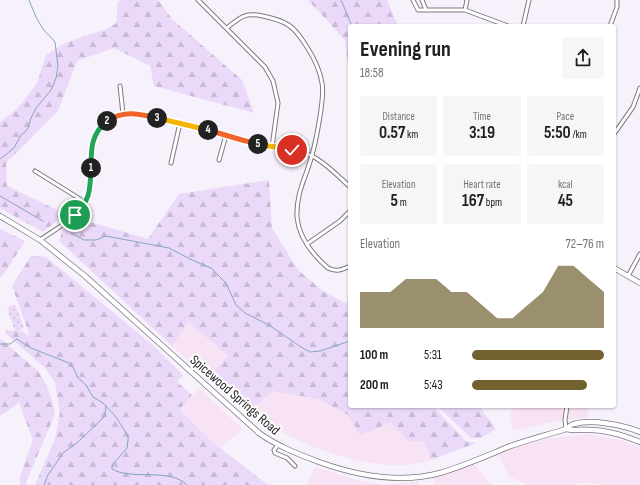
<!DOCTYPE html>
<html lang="en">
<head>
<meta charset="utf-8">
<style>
  :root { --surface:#fff; --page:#f6f6f6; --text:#202124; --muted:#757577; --accent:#726230 }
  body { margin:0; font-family:"Sofia Sans Condensed",sans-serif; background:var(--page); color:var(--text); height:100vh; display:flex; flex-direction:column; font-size:15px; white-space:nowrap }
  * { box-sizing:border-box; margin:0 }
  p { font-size:13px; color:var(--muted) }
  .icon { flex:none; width:22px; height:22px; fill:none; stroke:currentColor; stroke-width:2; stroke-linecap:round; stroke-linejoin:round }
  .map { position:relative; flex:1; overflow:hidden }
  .side { position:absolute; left:348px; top:24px; width:268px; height:384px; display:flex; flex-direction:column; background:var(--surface); border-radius:4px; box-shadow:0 1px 3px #0004 }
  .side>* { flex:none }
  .pin { position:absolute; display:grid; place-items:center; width:34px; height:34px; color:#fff; margin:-17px; border:2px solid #fff; border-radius:50%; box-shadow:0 1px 4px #0007 }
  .km { position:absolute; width:20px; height:20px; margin:-10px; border-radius:50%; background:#222; color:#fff; font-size:11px; line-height:20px; text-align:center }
  .round { display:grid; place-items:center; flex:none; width:42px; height:42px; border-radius:4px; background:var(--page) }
  .head { display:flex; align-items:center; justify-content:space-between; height:68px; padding:0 12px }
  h1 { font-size:22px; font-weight:700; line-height:30px }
  .figures { display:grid; grid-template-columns:repeat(3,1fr); gap:6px; height:68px; padding:4px 12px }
  .figures div { display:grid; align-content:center; border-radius:4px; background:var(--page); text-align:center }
  .figures b { font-size:17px; font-weight:700 }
  .figures small { font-size:11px; font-weight:400 }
  .figures p { font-size:11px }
  .chart { height:112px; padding:8px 12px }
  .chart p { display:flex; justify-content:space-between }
  .chart svg { width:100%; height:72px; margin-top:4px; fill:var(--accent); opacity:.7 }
  ul { padding:0 12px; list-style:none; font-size:13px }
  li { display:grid; grid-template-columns:64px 48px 1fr; align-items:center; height:30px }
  li i { height:10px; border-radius:5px; background:var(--accent) }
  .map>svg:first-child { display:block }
  .commercial { fill:#f7e3f3 }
  .forest { fill:url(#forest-firs) }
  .park { fill:url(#park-dots) }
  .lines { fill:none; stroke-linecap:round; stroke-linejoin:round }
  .stream { stroke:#85a5bd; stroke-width:1 }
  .street-casing { stroke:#7d7981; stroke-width:5 }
  .secondary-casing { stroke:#7d7981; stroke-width:6 }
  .street { stroke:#fff; stroke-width:3 }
  .secondary { stroke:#fff; stroke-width:4.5 }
  .split-1-casing { stroke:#fff; stroke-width:8 }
  .split-2-casing { stroke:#fff; stroke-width:8 }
  .split-3-casing { stroke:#fff; stroke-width:8 }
  .split-4-casing { stroke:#fff; stroke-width:8 }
  .split-5-casing { stroke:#fff; stroke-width:8 }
  .split-6-casing { stroke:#fff; stroke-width:8 }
  .split-1 { stroke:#22a559; stroke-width:5 }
  .split-2 { stroke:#22a559; stroke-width:5 }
  .split-3 { stroke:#f0652b; stroke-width:5 }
  .split-4 { stroke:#f5b400; stroke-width:5 }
  .split-5 { stroke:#f0652b; stroke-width:5 }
  .split-6 { stroke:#f5b400; stroke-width:5 }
  .labels { text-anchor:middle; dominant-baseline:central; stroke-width:4; stroke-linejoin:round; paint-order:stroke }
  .street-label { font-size:14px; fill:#201e22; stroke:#fff }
</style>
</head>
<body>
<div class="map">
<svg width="640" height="485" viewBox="0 0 640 485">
  <defs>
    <pattern id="forest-firs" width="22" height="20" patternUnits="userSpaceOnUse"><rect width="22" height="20" fill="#ebd9fa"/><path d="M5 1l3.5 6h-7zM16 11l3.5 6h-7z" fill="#c9bad6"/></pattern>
    <pattern id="park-dots" width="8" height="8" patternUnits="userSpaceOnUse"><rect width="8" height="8" fill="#ebd9fa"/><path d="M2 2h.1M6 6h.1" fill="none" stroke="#c9bad6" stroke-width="1.8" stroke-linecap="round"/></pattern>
  </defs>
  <rect width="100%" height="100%" fill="#f6f1fa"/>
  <path class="commercial" d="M188 322 229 355 208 379 172 346Z
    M199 388 243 429 221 448 210 440 180 408Z
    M273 391 318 399 348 415 360 434 391 423 408 440 424 441 431 460 409 465H387L357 461 313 447 285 434 250 411Z
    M515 406H587L589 417 560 420 513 431 510 412Z
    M589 434 624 441 640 447V485H609L583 483 572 485H527L508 476 497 450 525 441Z
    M473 463 491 485H435L433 478 449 475Z
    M315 467 359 481 388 485 418 481 419 485H307Z"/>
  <path class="forest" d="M121 0H158L172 19 242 80 254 113 154 86 150 66 114 48 77 61 58 111 6 163 7 186 66 214 43 232 0 208V122L18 108 37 83 46 55 65 43 109 28 116 23 118 2Z
    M308 0H387L398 26H350V83L345 40Z
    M269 180 272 228 298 270 323 291 345 303 350 300V406H433L466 441 476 443 431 460 424 441H408L391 423 360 435 348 415 318 399 273 391 250 411 208 379 228 355 188 322 172 346 59 241 63 229 77 218 148 239 179 194Z
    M0 229 25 241 4 274 0 278Z
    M31 256 46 257 154 346 183 375 177 382 192 395 180 409 210 440 268 485H35L55 439 60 413 55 383 45 368 5 333 6 330 15 331 20 330 30 336 12 286Z
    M0 338 38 371 46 384 52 400 55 414 25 485H20V476L33 440 19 403 0 416Z
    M437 406H479L496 429 481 438H471Z"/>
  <path class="park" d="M15 304 24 328 15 331 7 308Z"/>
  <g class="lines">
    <path class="stream" d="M341 0 352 26
      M0 159 14 148 21 135 25 132 28 128 31 118 36 108 51 90 56 78 58 66 55 42 43 29 36 17 29 0
      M0 196 43 221
      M71 233 84 240H96L106 236 169 248 192 260 211 268 226 283 236 305 245 313 269 325 301 347 310 352 320 351 350 341
      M0 344H10L17 339 31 348 69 363 74 369 78 378 86 385 93 397 103 403 116 417 128 436V440L127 448 112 465V469C132 481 170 467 187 485
      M44 485 48 475 63 453 78 442 103 418 105 415 106 406"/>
    <g class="street-casing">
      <path id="street" d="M198 0 265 67 273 81 278 103 272 147
        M413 0 418 10H465L508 26
        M422 0 426 10
        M465 10 467 0
        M523 26 529 0
        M610 26 617 7V0
        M227 28C244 13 249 12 271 18 291 23 296 30 307 47 314 58 320 70 322 83 325 96 316 141 312 155 306 178 296 192 297 217 299 238 313 255 328 268 336 272 342 270 350 266
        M120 86 123 114
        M614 134 633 107 640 88
        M219 160 226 135
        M171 163 180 123
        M35 171 85 202
        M40 240C57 228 82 216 89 195 93 182 91 159 92 146 96 131 106 118 122 114 134 111 146 116 158 118 173 122 188 124 203 128 216 132 230 138 244 141 264 145 295 147 312 156 326 163 338 176 350 187
        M307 244 340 221 350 211
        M628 276 640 254
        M566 429 565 420 567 406
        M278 445 274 450 275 453 287 458 295 466"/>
    </g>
    <g class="secondary-casing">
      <path id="secondary" d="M0 216 40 240 85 276 259 433C277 446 298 454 319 462 358 476 399 484 440 473 464 466 486 456 508 447 527 440 547 435 566 429 569 427 571 424 574 424 591 419 624 425 640 432
        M614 268 640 283
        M566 429C575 431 583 429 591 430 608 430 625 436 640 442"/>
    </g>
    <use href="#street" class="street"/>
    <use href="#secondary" class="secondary"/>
  </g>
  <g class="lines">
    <g class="split-1-casing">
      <path id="split-1" d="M75 215C91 200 90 188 91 168"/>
    </g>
    <g class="split-2-casing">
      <path id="split-2" d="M91 168C91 149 91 134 107 121"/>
    </g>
    <g class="split-3-casing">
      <path id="split-3" d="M107 121C124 110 139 114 157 118"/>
    </g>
    <g class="split-4-casing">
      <path id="split-4" d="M157 118 208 130"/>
    </g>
    <g class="split-5-casing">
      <path id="split-5" d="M208 130 242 140 258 144"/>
    </g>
    <g class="split-6-casing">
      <path id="split-6" d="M258 144 292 150"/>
    </g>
    <use href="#split-1" class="split-1"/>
    <use href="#split-2" class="split-2"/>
    <use href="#split-3" class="split-3"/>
    <use href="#split-4" class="split-4"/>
    <use href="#split-5" class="split-5"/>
    <use href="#split-6" class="split-6"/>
  </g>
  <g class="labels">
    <g class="street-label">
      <text transform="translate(235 395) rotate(41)">Spicewood Springs Road</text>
    </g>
  </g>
</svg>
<div class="pin" style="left:75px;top:215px;background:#1e9e55"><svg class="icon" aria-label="arrive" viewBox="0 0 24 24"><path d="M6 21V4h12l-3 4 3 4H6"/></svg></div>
<div class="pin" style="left:292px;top:150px;background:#d93025"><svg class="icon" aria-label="check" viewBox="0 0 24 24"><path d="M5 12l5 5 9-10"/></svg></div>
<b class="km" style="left:91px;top:168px">1</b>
<b class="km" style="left:107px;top:121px">2</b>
<b class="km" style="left:157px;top:118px">3</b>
<b class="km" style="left:208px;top:130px">4</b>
<b class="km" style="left:258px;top:144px">5</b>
<section class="side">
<div class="head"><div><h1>Evening run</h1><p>18:58</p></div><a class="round"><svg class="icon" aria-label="share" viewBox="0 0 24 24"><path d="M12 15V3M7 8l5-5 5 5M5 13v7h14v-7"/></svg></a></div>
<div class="figures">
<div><p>Distance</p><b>0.57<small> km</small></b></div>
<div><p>Time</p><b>3:19</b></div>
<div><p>Pace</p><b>5:50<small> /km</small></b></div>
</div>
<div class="figures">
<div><p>Elevation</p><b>5<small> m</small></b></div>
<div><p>Heart rate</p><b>167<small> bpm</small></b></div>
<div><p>kcal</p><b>45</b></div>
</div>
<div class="chart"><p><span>Elevation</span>72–76 m</p>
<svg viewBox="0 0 160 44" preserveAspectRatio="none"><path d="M0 44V22L10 22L20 22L30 14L40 14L50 14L60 22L70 22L80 30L90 38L100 38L110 30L120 22L130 6L140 6L150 14L160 22V44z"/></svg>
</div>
<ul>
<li><b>100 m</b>5:31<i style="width:100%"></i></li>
<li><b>200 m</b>5:43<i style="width:87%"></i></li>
</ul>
</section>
</div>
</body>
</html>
